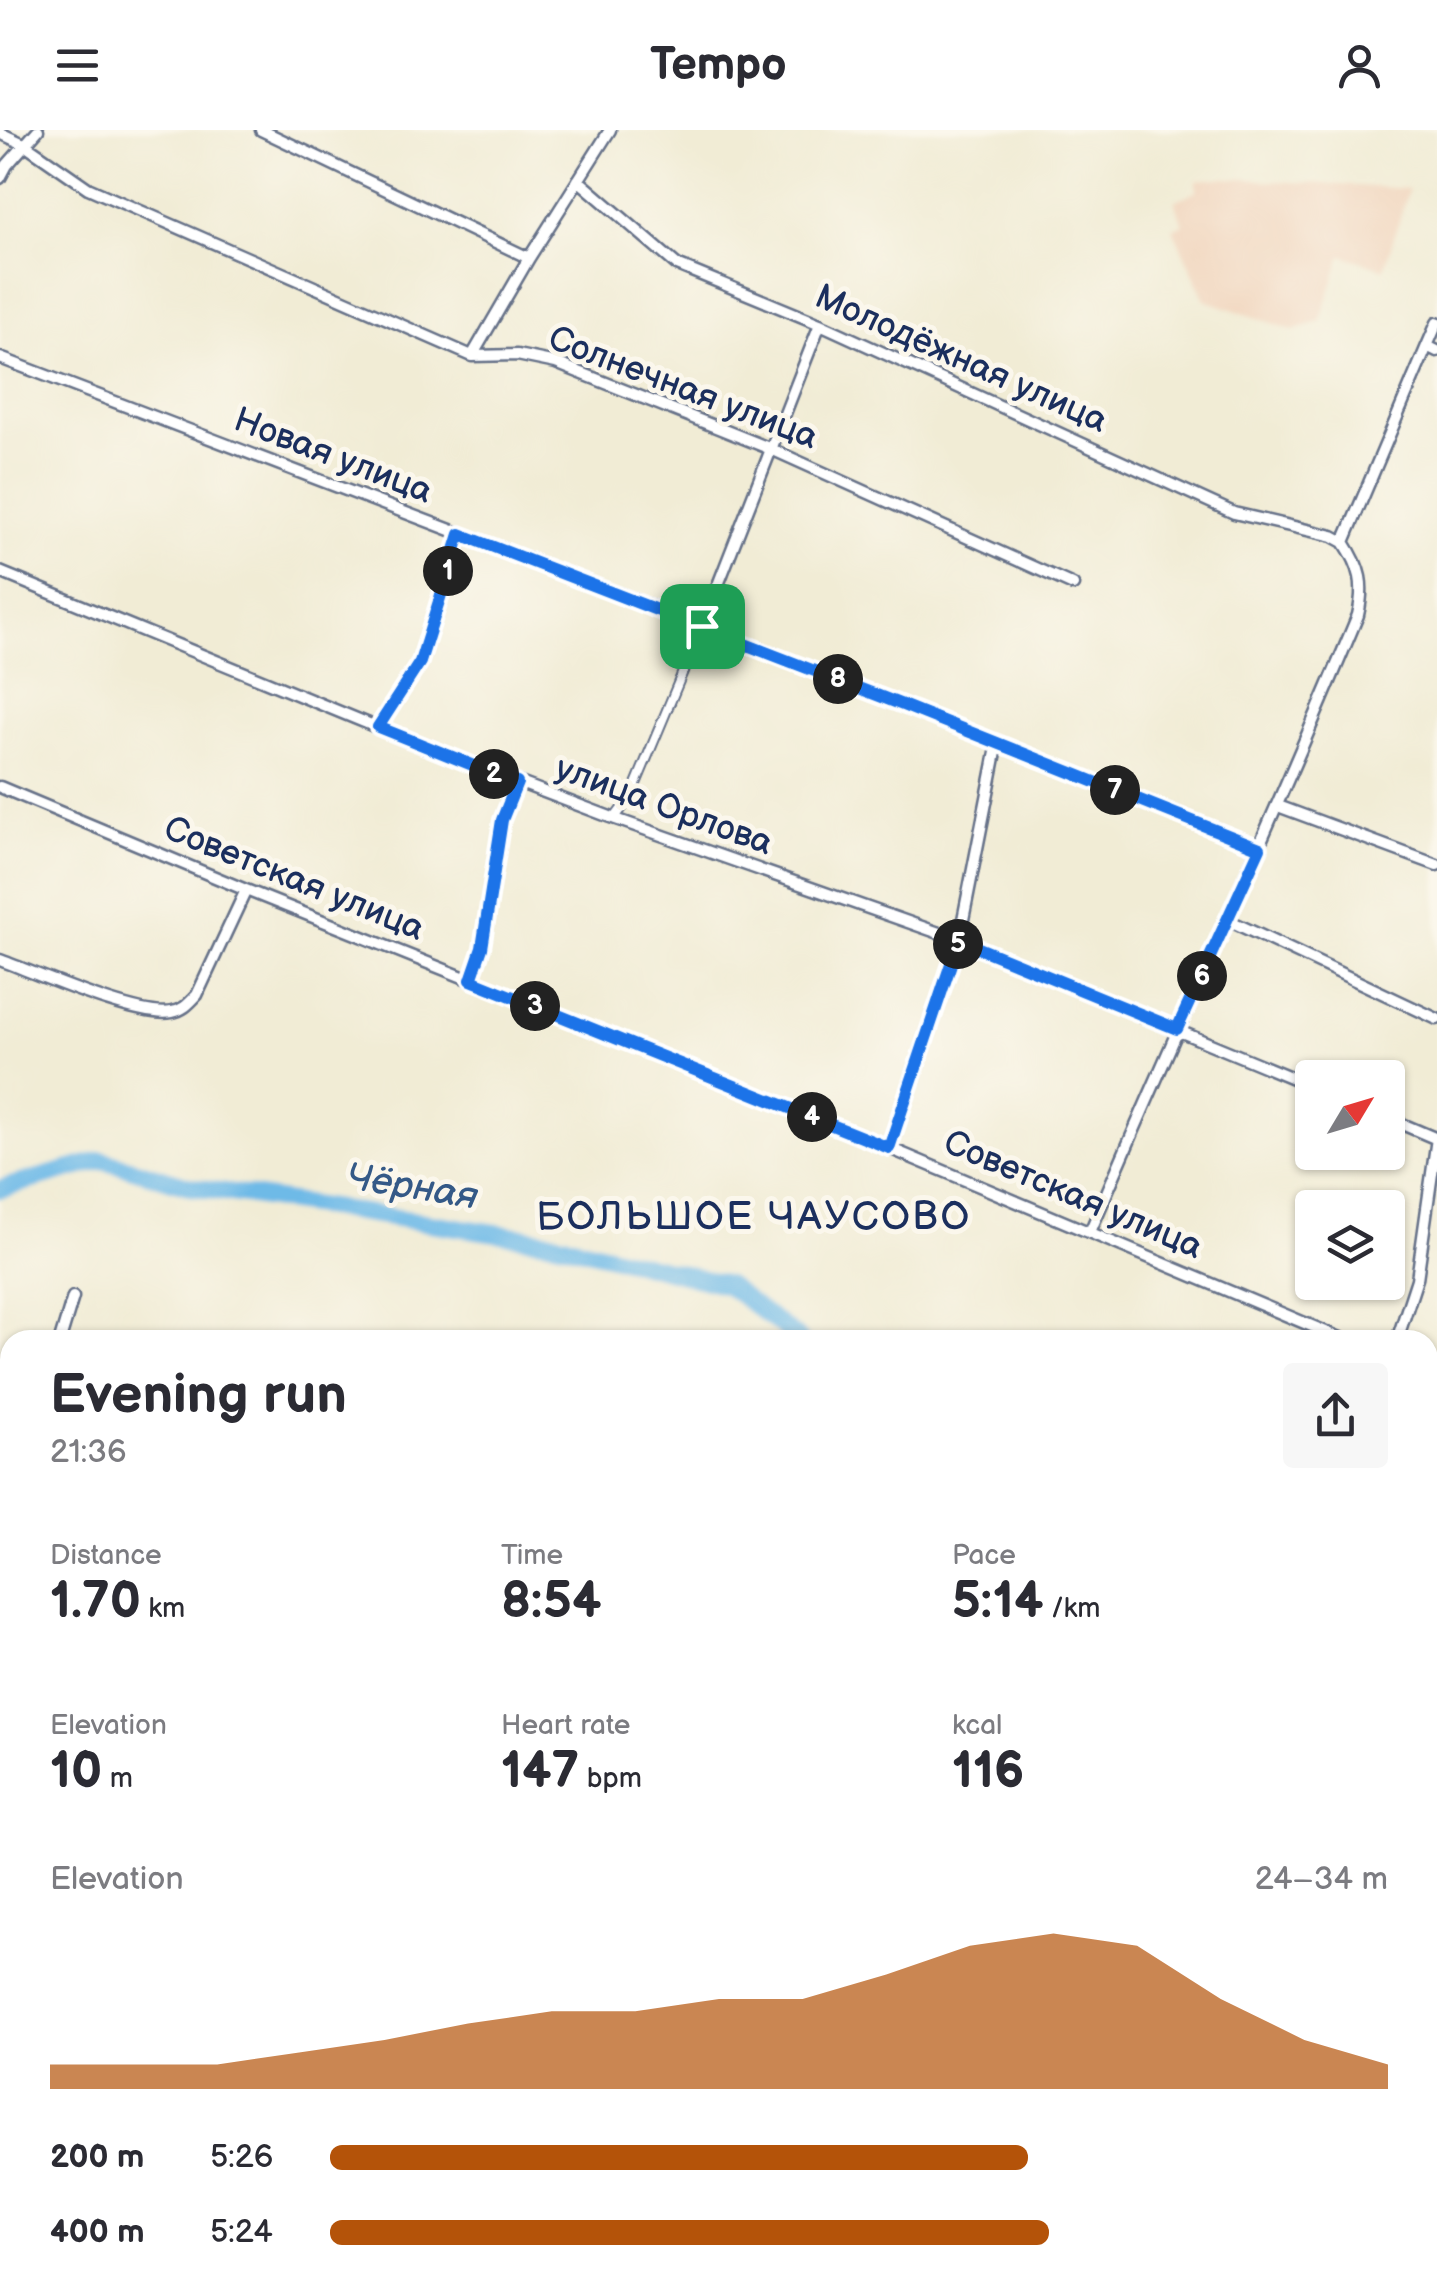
<!DOCTYPE html>
<html lang="en">
<head>
<meta charset="utf-8">
<style>
  :root { --surface:#fff; --page:#f7f7f7; --text:#2b2b33; --muted:#7c7c81; --accent:#b45309 }
  body { margin:0; font-family:"Balsamiq Sans",sans-serif; background:var(--page); color:var(--text); height:100vh; display:flex; flex-direction:column; font-size:38px; white-space:nowrap }
  * { box-sizing:border-box; margin:0 }
  p { font-size:32px; color:var(--muted) }
  .icon { flex:none; width:55px; height:55px; fill:none; stroke:currentColor; stroke-width:2; stroke-linecap:round; stroke-linejoin:round }
  .map { position:relative; flex:1; overflow:hidden }
  .details { position:absolute; left:0px; top:1200px; width:1438px; height:962px; display:flex; flex-direction:column; background:var(--surface); border-radius:30px 30px 0 0; box-shadow:0 2px 8px #0004 }
  .details>* { flex:none }
  .needle { width:65px; rotate:52deg }
  .controls { position:absolute; left:1295px; top:930px; display:grid; gap:20px }
  .controls a { display:grid; place-items:center; width:110px; height:110px; border-radius:10px; background:var(--surface); box-shadow:0 2px 8px #0004; font-size:50px }
  .pin { position:absolute; display:grid; place-items:center; width:85px; height:85px; color:#fff; margin:-42px; border-radius:20px; box-shadow:0 5px 15px #0006 }
  .km { position:absolute; width:50px; height:50px; margin:-25px; border-radius:50%; background:#222; color:#fff; font-size:28px; line-height:50px; text-align:center }
  .round { display:grid; place-items:center; flex:none; width:105px; height:105px; border-radius:10px; background:var(--page) }
  .summary { display:flex; align-items:center; justify-content:space-between; height:170px; padding:0 50px }
  h1 { font-size:55px; font-weight:700; line-height:75px }
  .metrics { display:grid; grid-template-columns:repeat(3,1fr); gap:15px; height:170px; padding:10px 50px }
  .metrics div { display:grid; align-content:center }
  .metrics b { font-size:50px; font-weight:700 }
  .metrics small { font-size:28px; font-weight:400 }
  .metrics p { font-size:28px }
  .chart { height:280px; padding:20px 50px }
  .chart p { display:flex; justify-content:space-between }
  .chart svg { width:100%; height:180px; margin-top:10px; fill:var(--accent); opacity:.7 }
  ul { padding:0 50px; list-style:none; font-size:32px }
  li { display:grid; grid-template-columns:160px 120px 1fr; align-items:center; height:75px }
  li i { height:25px; border-radius:12px; background:var(--accent) }
  header { display:flex; justify-content:space-between; align-items:center; height:130px; padding:0 50px; background:var(--surface); font-size:45px; font-weight:700 }
  .map>svg:first-child { display:block }
  .built { fill:#f1d5bd }
  .lines { fill:none; stroke-linecap:round; stroke-linejoin:round }
  .river { stroke:#6ebae7; stroke-width:18 }
  .pedestrian-casing { stroke:#667188; stroke-width:12 }
  .minor-casing { stroke:#667188; stroke-width:15 }
  .trunk-casing { stroke:#667188; stroke-width:22 }
  .pedestrian { stroke:#fff; stroke-width:8 }
  .minor { stroke:#fff; stroke-width:10 }
  .trunk { stroke:#f6be87; stroke-width:18 }
  .route-casing { stroke:#fff; stroke-width:20 }
  .route { stroke:#1a73e8; stroke-width:12 }
  .labels { text-anchor:middle; dominant-baseline:central; stroke-width:10; stroke-linejoin:round; paint-order:stroke }
  .street-label { font-size:35px; fill:#1b2f5e; stroke:#fbf7ec }
  .water-label { font-size:38px; font-style:italic; fill:#345987; stroke:#fbf7ec }
  .quarter-label { font-size:40px; letter-spacing:2.5px; fill:#1b2f5e; stroke:#fbf7ec }
</style>
</head>
<body>
<header><svg class="icon" aria-label="menu" viewBox="0 0 24 24"><path d="M4 6h16M4 12h16M4 18h16"/></svg>Tempo<svg class="icon" aria-label="person" viewBox="0 0 24 24"><circle cx="12" cy="8" r="4"/><path d="M4 21q1-7 8-7t8 7"/></svg></header>
<div class="map">
<svg width="1437" height="2162" viewBox="0 0 1437 2162">
  <rect width="100%" height="100%" fill="#fbf7ec"/>
  <filter id="ink" filterUnits="userSpaceOnUse"><feTurbulence type="fractalNoise" baseFrequency=".01" numOctaves="2"/><feDisplacementMap in="SourceGraphic" scale="20" xChannelSelector="R" yChannelSelector="G"/><feConvolveMatrix kernelMatrix="1 2 1 2 8 2 1 2 1" color-interpolation-filters="sRGB"/></filter>
  <filter id="wash" filterUnits="userSpaceOnUse"><feTurbulence type="fractalNoise" baseFrequency=".0048" numOctaves="4" result="noise"/><feDisplacementMap in="SourceGraphic" scale="40" xChannelSelector="R" yChannelSelector="G"/><feGaussianBlur stdDeviation="2.25" result="paint"/><feColorMatrix in="noise" values="0 0 0 0 0 0 0 0 0 0 0 0 0 0 0 0 0 1.4 0 .05"/><feComposite in="paint" operator="in"/></filter>
  <g filter="url(#wash)">
    <rect width="100%" height="100%" fill="#f1ecd5"/>
    <path class="built" d="M1222 48 1409 59 1384 139 1342 125 1320 192 1293 200 1205 170 1173 99 1183 94 1175 71 1197 61V50Z"/>
    <g class="lines">
      <path class="river" d="M0 1059 103 1030 192 1057 556 1112 727 1155 800 1210
        M1428 1644 1437 1658"/>
    </g>
  </g>
  <g filter="url(#ink)">
    <g class="lines">
      <g class="pedestrian-casing">
        <path id="pedestrian" d="M614 689 631 666 702 496
          M471 850 482 818 501 690 517 653"/>
      </g>
      <g class="minor-casing">
        <path id="minor" d="M261 0 529 128
          M0 3 26 15 88 58 472 226 517 225 556 233 771 319 1073 455
          M0 48 7 35 38 0
          M578 50 677 135 820 194 1234 383 1333 406 1344 412
          M1427 216 1437 193
          M472 226 529 128 610 0
          M0 228 702 496 1261 718
          M1344 412 1427 216 1437 221
          M0 442 420 615 610 687 959 810 1312 956
          M702 496 820 194
          M378 597 420 532 460 404
          M0 657 246 760 889 1018 1345 1210
          M1278 676 1437 735
          M1228 790 1437 889
          M0 830C36 843 139 889 172 882 184 880 189 873 197 865L246 760
          M1388 988 1437 1009
          M889 1018 959 810 998 612
          M1090 1102C1178 896 1272 692 1358 485 1365 454 1361 438 1344 412
          M60 1210 73 1167
          M1397 1210 1417 1149 1437 1008
          M1428 1244 1437 1248
          M1428 1507 1437 1505
          M0 1663 10 1656
          M0 1888 10 1918"/>
      </g>
      <g class="trunk-casing">
        <path id="trunk" d="M1428 1930 1437 1927
          M654 2162 685 2152"/>
      </g>
      <use href="#pedestrian" class="pedestrian"/>
      <use href="#minor" class="minor"/>
      <use href="#trunk" class="trunk"/>
    </g>
  </g>
  <g class="lines" filter="url(#ink)">
    <g class="route-casing">
      <path id="route" d="M460 404 900 574 1260 718 1177 899 959 810 889 1018 471 850 482 818 502 690 517 653 378 597 420 532Z"/>
    </g>
    <use href="#route" class="route"/>
  </g>
  <g class="labels">
    <g class="street-label">
      <text transform="translate(961 229) rotate(24)">Молодёжная улица</text>
      <text transform="translate(683 258) rotate(21)">Солнечная улица</text>
      <text transform="translate(333 326) rotate(21)">Новая улица</text>
      <text transform="translate(664 676) rotate(20)">улица Орлова</text>
      <text transform="translate(294 749) rotate(22)">Советская улица</text>
      <text transform="translate(1073 1065) rotate(23)">Советская улица</text>
    </g>
    <g class="water-label">
      <text transform="translate(412 1057) rotate(9)">Чёрная</text>
    </g>
    <g class="quarter-label">
      <text x="754" y="1087">БОЛЬШОЕ ЧАУСОВО</text>
    </g>
  </g>
</svg>
<div class="controls">
<a><svg class="needle" viewBox="-14 -14 28 28"><path d="M0-13l5 13h-10z" fill="#e53935"/><path d="M0 13l5-13h-10z" fill="#7c7c81"/></svg></a>
<a><svg class="icon" aria-label="layers" viewBox="0 0 24 24"><path d="M12 4l9 5-9 5-9-5zM3 14l9 5 9-5"/></svg></a>
</div>
<div class="pin" style="left:702px;top:496px;background:#1e9e55"><svg class="icon" aria-label="arrive" viewBox="0 0 24 24"><path d="M6 21V4h12l-3 4 3 4H6"/></svg></div>
<b class="km" style="left:448px;top:441px">1</b>
<b class="km" style="left:494px;top:644px">2</b>
<b class="km" style="left:535px;top:876px">3</b>
<b class="km" style="left:812px;top:987px">4</b>
<b class="km" style="left:958px;top:814px">5</b>
<b class="km" style="left:1202px;top:846px">6</b>
<b class="km" style="left:1115px;top:660px">7</b>
<b class="km" style="left:838px;top:549px">8</b>
<section class="details">
<div class="summary"><div><h1>Evening run</h1><p>21:36</p></div><a class="round"><svg class="icon" aria-label="share" viewBox="0 0 24 24"><path d="M12 15V3M7 8l5-5 5 5M5 13v7h14v-7"/></svg></a></div>
<div class="metrics">
<div><p>Distance</p><b>1.70<small> km</small></b></div>
<div><p>Time</p><b>8:54</b></div>
<div><p>Pace</p><b>5:14<small> /km</small></b></div>
</div>
<div class="metrics">
<div><p>Elevation</p><b>10<small> m</small></b></div>
<div><p>Heart rate</p><b>147<small> bpm</small></b></div>
<div><p>kcal</p><b>116</b></div>
</div>
<div class="chart"><p><span>Elevation</span>24–34 m</p>
<svg viewBox="0 0 160 44" preserveAspectRatio="none"><path d="M0 44V38L10 38L20 38L30 35L40 32L50 28L60 25L70 25L80 22L90 22L100 16L110 9L120 6L130 9L140 22L150 32L160 38V44z"/></svg>
</div>
<ul>
<li><b>200 m</b>5:26<i style="width:66%"></i></li>
<li><b>400 m</b>5:24<i style="width:68%"></i></li>
</ul>
</section>
</div>
</body>
</html>
